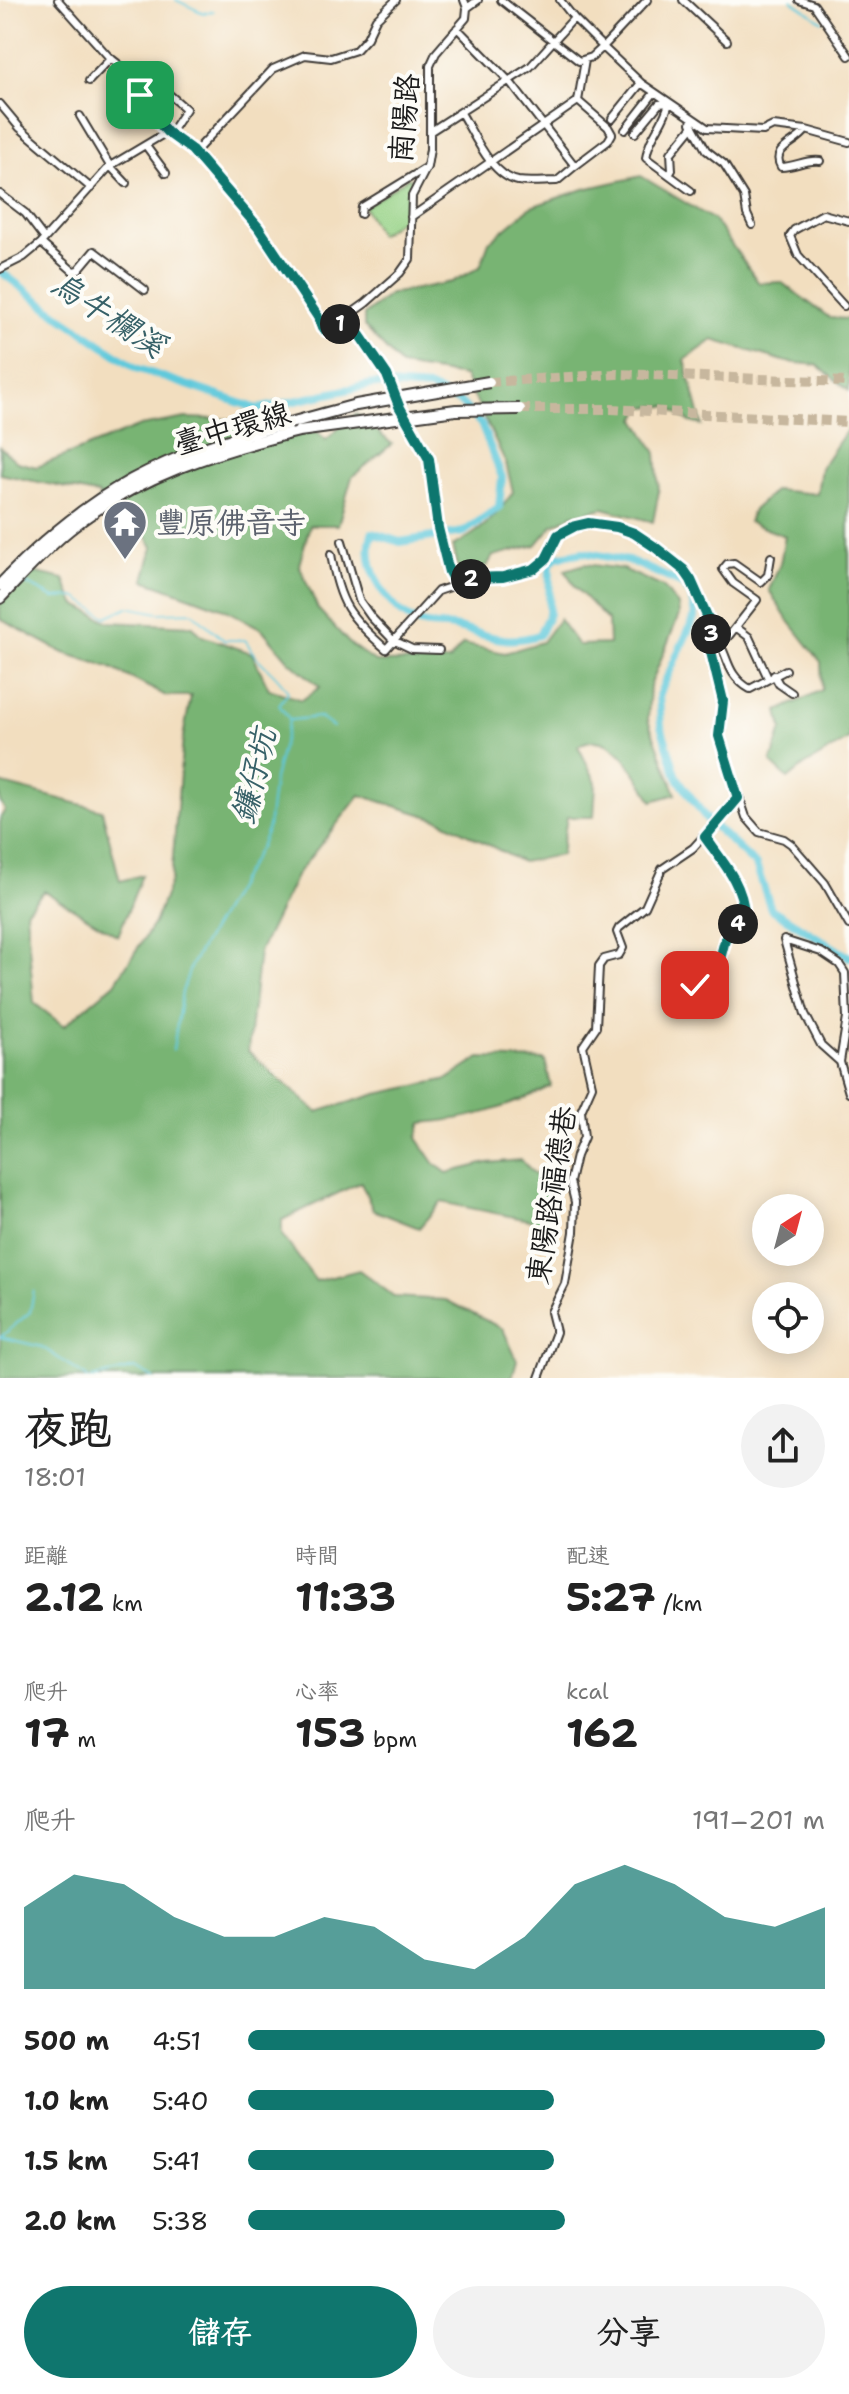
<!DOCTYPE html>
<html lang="zh-TW">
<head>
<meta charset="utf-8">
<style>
  :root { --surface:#fff; --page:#f2f2f2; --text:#222; --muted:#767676; --accent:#0f766e }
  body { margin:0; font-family:"Shantell Sans","LXGW WenKai TC",sans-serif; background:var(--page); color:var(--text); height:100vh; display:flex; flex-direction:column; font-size:30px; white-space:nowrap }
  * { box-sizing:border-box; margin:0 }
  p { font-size:26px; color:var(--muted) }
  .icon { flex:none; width:44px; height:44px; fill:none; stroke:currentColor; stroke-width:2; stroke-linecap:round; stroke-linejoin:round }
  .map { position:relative; height:1378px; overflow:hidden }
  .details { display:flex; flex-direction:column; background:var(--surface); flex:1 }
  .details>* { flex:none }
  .needle { width:52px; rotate:36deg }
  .fabs { position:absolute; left:752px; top:1194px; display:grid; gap:16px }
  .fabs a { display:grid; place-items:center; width:72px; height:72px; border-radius:50%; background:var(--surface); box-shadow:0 4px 20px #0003; font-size:40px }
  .pin { position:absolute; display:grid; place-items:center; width:68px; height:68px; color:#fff; margin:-34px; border-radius:16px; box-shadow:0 4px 12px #0006 }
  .km { position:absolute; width:40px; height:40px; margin:-20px; border-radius:50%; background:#222; color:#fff; font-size:22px; line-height:40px; text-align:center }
  .round { display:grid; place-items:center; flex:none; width:84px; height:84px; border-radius:42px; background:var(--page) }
  .headline { display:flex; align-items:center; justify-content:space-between; height:136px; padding:0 24px }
  h1 { font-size:44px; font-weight:700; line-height:60px }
  .stats { display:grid; grid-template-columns:repeat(3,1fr); gap:12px; height:136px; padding:8px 24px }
  .stats div { display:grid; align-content:center }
  .stats b { font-size:40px; font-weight:700 }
  .stats small { font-size:22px; font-weight:400 }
  .stats p { font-size:22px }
  .chart { height:224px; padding:16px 24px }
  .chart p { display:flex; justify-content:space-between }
  .chart svg { width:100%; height:144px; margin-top:8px; fill:var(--accent); opacity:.7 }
  .cta { display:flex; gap:16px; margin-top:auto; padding:16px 24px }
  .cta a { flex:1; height:92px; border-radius:48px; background:var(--accent); color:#fff; font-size:32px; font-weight:700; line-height:92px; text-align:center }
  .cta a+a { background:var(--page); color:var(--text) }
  ul { padding:0 24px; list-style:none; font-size:26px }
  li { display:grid; grid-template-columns:128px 96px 1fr; align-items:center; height:60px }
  li i { height:20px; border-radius:10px; background:var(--accent) }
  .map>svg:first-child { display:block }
  .green { fill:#96d286; stroke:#597751; stroke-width:2 }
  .forest { fill:#78b473; stroke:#4a6848; stroke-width:2 }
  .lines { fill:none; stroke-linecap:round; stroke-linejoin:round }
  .stream { stroke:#60c9db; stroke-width:2 }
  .river { stroke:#60c9db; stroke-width:8 }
  .highway-tunnel { stroke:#c7b79e; stroke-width:10; stroke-dasharray:10 5; stroke-linecap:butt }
  .minor-casing { stroke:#3c3934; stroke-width:10 }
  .highway-casing { stroke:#3c3934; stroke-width:14 }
  .minor { stroke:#fff; stroke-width:6 }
  .highway { stroke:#fff; stroke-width:10 }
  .highway-bridge-casing { stroke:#3c3934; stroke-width:14; stroke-linecap:butt }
  .highway-bridge { stroke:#fff; stroke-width:10 }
  .route-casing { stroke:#fff; stroke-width:16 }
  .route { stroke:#0f766e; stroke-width:10 }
  .labels { text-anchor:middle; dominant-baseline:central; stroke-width:8; stroke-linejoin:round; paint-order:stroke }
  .street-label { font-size:30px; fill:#1c1c1c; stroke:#fdfcf7 }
  .worship-label { font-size:30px; fill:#5b616d; stroke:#fdfcf7; text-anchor:start }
  .water-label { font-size:32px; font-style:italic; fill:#376168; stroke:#fdfcf7 }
</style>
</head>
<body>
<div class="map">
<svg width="849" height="1378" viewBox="0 0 849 1378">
  <rect width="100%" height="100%" fill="#fdfcf7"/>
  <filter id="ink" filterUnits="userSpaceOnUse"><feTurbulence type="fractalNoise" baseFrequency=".0125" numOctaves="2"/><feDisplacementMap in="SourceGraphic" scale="16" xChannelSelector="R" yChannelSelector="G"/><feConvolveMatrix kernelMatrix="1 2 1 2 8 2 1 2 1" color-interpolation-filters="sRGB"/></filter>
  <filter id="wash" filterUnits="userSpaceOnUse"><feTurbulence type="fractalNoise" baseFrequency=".006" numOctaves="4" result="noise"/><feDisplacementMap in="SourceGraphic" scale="32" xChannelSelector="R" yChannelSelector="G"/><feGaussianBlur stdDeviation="1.8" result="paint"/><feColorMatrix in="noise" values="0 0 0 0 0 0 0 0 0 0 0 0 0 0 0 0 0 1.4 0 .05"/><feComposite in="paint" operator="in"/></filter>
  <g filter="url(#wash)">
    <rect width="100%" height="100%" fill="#f2debf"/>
    <path class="green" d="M409 177 415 183 410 192 408 215 379 235 364 207Z"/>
    <path class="forest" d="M641 176 714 220 759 283 781 282 830 318 849 319V391L817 365 787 362 713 340 685 360 702 425 690 422 667 406 642 407 636 419 656 453 659 491 653 522 603 508 573 515 553 525 536 545 493 556 487 566 458 567 453 546C480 532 496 517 513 492L506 463 464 376 401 366 364 326V315L390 294 452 282 480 267 489 242 531 207 584 189Z
      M333 405 342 414 314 429 326 440 356 413 392 444 352 477 338 525H310L299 565 318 609 350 644 375 662 449 661 463 644 505 653 542 642 559 619 578 645 609 644 608 621 576 588 565 570 585 564 623 569 663 587 678 605 679 615 650 686 648 720 676 794 652 801C640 779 612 724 578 746L596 782 594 817H567L561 855 522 862 440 820 360 795 297 874 259 952 248 1051 317 1112 377 1094 448 1079 480 1058 545 1060 551 1086C506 1109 472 1119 422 1123L417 1138 435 1164 447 1173 487 1163 521 1160 541 1181 556 1205 543 1223 441 1202 419 1228 373 1210 361 1182 282 1220V1235L316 1281 359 1270 395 1297 446 1300 503 1329 517 1360 512 1378H0V818L5 810 0 802V783L102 810 120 881 142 875 118 936 44 891 26 911 34 1003 64 1026 115 983 154 923 171 880 183 737 191 696H166L109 667 64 653 0 619V578L29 571 64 579 75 604 109 622 193 626 202 636 252 653 269 689 302 700 320 687 289 661 262 629 224 609 144 580 153 547 142 529 92 515 100 495 0 474V447L17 462 37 467 140 426 186 418 288 421Z
      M849 427V739L804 766 788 779 771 763 782 729 778 711 822 690 821 662 785 616 769 590 780 564 785 536 748 522 753 510 775 490 817 494 821 468Z"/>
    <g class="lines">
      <path class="stream" d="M176 0 203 13 214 11
        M791 0 822 21
        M21 581 54 598 76 597 106 617 128 607 159 613 192 612 224 640H245C248 643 249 647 252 651 261 665 277 673 288 692L279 705 290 720
        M291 720 319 717 333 727
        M173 1050 182 992 191 965 260 847 268 827 274 779 289 721
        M2 1336 30 1312 34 1291
        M0 1337 42 1347 88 1378
        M92 1378 135 1368 153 1378"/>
      <path class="river" d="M0 271 58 315 136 368 258 409 373 384 430 388 461 403 481 424 502 477 499 507 464 532 400 542 372 533C362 567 385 606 416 622 426 627 441 625 453 627 487 634 502 646 539 635L549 614 550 564 556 557 583 552 633 562 680 583 691 593 695 616 659 695 661 726 677 777 705 817 756 865 771 909 849 957"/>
    </g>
  </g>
  <g filter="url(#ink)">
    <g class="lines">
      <path class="highway-tunnel" d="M489 382 617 374 849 382
        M520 409H612L849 422"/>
      <g class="minor-casing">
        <path id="minor" d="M58 0 108 56 131 74 146 108 167 132 192 150 258 227 318 317 322 328 327 331 366 303 400 273 410 259 412 196 427 167 430 149V66L436 53 466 18 467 8 464 0
          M501 0 579 61 592 57 603 47 641 83 707 128 763 131 773 126 806 130 849 142
          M560 0 574 18
          M683 0 727 41
          M799 0 814 5 849 56
          M467 8 478 0
          M457 28 510 82 575 166 608 141 612 134 608 127 578 101
          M89 81 111 58
          M162 88 186 109 170 133
          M0 104 20 128 91 188
          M461 113C474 134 491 176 518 181 531 183 545 181 557 181L575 166
          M116 114 140 95
          M80 116 110 166 126 183
          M692 118 691 123 706 150 724 164 744 196 747 214 752 225
          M612 119 641 83
          M625 130 654 93
          M806 130C797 144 770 148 781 167 796 167 805 159 820 161
          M431 131 530 67 574 18 603 47 647 0
          M635 133 659 104 669 103C664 124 649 136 646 158L691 191
          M146 146 166 173
          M194 153 273 69 305 55 331 58 356 50 367 38 376 19 396 0
          M669 175 672 170 671 153 693 126
          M0 194 25 213 44 238
          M361 214 362 207 424 169
          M411 217 578 101 585 60
          M41 243 73 271 78 270 94 251 145 290
          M0 269 24 257 41 243 110 166 167 132
          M844 306 798 255 790 236 794 230 823 214 849 221
          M348 318 387 375 399 406 429 459 438 528 449 572 456 585 473 578 503 577 534 569 546 559 558 535 575 526 588 523 617 527 634 533 655 547 684 570 691 580 707 616 711 628 710 648 723 701 719 736 746 817 759 832 784 839 791 844 825 883 849 925
          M342 541 359 600 371 617 393 640 412 649 439 650
          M331 554C339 603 349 617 386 649L438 591 456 585
          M711 628 728 637 757 600 733 583 723 569 727 564 734 563 761 582 768 575 771 557
          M737 628 749 637 768 678
          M711 637C731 648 721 672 750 689L786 670
          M774 675 779 684 792 693
          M695 985 710 975 719 963 725 940 744 914C743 884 722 861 705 837
          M840 1062 821 1045 805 1014 784 940 821 952 839 964 845 973 847 1018 840 1062 849 1093
          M539 1378 556 1332 551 1312 565 1284 574 1232 575 1202 570 1182 576 1156 584 1137 581 1111 592 1086 583 1046 596 1027 599 966 604 959 619 955 623 948 617 932 619 928 645 907 662 869 693 848 738 798"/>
      </g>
      <g class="highway-casing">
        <path id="highway" d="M0 585C90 490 164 454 290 423
          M0 598C22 575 44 550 70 529 136 476 217 451 299 431"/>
      </g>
      <use href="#minor" class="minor"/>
      <use href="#highway" class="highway"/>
      <g class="highway-bridge-casing">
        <path id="highway-bridge" d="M290 423 356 405 489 382
          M299 431 456 410 520 409"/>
      </g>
      <use href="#highway-bridge" class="highway-bridge"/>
    </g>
  </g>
  <g class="lines" filter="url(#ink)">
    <g class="route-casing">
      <path id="route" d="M140 95 146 108 167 132 192 150 258 227 318 317 322 328 327 331 348 318 387 375 399 406 429 459 438 528 449 572 456 585 473 578 503 577 534 569 546 559 558 535 575 526 588 523 617 527 634 533 655 547 684 570 691 580 707 616 711 628 710 648 723 701 719 736 738 798 705 837C722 861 743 884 744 914L725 940 719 963 710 975 695 985"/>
    </g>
    <use href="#route" class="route"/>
  </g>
  <defs>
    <g id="temple-pin" transform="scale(2.3)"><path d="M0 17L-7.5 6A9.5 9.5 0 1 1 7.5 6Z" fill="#6b7280" stroke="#fdfcf7"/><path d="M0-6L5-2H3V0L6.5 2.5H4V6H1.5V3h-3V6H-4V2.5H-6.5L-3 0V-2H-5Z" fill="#fff"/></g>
  </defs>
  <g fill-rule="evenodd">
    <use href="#temple-pin" x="125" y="522"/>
  </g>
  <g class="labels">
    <g class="street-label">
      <text transform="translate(404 118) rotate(-85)">南陽路</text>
      <text transform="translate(232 428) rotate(-16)">臺中環線</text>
      <text transform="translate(551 1195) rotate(-81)">東陽路福德巷</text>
    </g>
    <g class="worship-label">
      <text x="156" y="522">豐原佛音寺</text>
    </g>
    <g class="water-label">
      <text transform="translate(109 314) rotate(33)">烏牛欄溪</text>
      <text transform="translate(253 776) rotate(-76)">鐮仔坑</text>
    </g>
  </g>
</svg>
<div class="fabs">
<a><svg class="needle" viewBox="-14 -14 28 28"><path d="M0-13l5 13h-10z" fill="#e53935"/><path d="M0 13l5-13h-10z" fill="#767676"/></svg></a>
<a><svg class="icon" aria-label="locate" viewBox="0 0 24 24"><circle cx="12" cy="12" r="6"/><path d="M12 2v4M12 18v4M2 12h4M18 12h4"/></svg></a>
</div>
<div class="pin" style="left:140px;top:95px;background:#1e9e55"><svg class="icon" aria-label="arrive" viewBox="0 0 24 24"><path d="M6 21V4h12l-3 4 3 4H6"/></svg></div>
<div class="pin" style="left:695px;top:985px;background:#d93025"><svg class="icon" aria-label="check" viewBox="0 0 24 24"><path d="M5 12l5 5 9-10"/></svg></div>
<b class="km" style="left:340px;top:324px">1</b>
<b class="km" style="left:471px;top:579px">2</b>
<b class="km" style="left:711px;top:634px">3</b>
<b class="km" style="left:738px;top:924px">4</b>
</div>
<section class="details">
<div class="headline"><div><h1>夜跑</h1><p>18:01</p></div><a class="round"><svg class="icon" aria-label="share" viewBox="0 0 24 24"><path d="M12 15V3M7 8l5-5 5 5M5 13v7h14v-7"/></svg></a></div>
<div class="stats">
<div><p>距離</p><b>2.12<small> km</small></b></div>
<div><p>時間</p><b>11:33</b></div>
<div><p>配速</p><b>5:27<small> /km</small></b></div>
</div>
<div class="stats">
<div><p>爬升</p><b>17<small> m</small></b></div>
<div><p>心率</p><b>153<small> bpm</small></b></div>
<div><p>kcal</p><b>162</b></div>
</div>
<div class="chart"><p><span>爬升</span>191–201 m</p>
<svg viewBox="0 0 160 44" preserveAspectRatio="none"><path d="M0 44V19L10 9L20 12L30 22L40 28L50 28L60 22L70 25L80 35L90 38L100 28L110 12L120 6L130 12L140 22L150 25L160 19V44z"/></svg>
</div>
<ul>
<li><b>500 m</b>4:51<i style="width:100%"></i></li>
<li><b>1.0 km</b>5:40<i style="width:53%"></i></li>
<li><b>1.5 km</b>5:41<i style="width:53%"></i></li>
<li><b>2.0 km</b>5:38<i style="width:55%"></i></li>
</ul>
<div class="cta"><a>儲存</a><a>分享</a></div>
</section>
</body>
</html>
